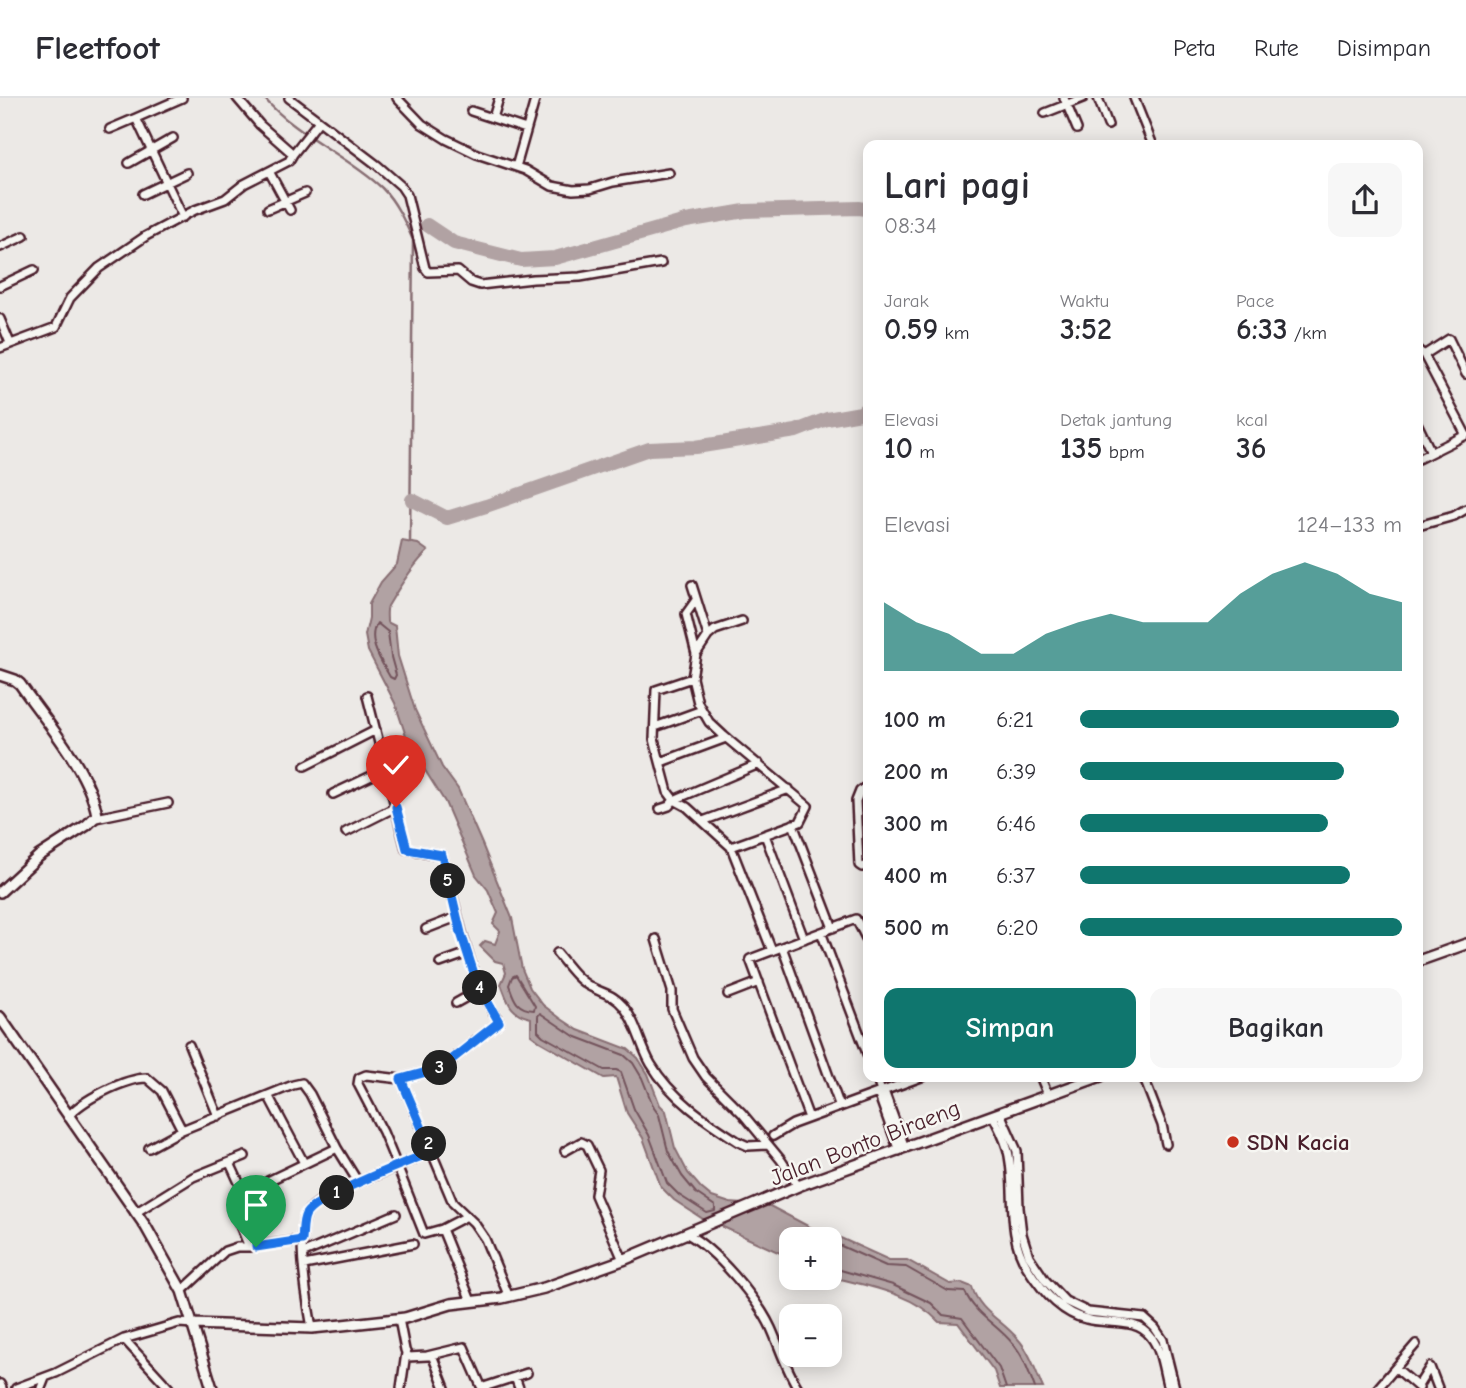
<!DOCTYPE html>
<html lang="id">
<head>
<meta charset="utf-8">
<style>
  :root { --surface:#fff; --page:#f7f7f7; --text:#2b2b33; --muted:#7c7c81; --line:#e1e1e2; --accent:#0f766e }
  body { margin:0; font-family:"Comic Neue",sans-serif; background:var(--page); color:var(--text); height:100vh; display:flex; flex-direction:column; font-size:26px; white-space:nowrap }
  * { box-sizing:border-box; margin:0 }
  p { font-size:23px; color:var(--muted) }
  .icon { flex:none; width:38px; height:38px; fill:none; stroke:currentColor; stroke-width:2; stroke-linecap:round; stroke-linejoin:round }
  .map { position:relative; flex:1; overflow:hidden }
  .side { position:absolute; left:863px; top:42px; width:560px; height:942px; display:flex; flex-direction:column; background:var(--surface); border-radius:14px; box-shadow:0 4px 18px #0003 }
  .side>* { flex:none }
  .fabs { position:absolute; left:779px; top:1129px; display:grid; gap:14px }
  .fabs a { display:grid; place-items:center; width:63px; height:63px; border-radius:14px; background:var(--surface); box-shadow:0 4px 18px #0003; font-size:35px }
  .pin { position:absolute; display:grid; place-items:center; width:60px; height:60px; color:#fff; margin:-72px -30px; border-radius:50% 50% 50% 0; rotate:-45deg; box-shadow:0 0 7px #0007 }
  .pin .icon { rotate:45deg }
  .km { position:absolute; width:35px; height:35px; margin:-18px; border-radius:50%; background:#222; color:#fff; font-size:19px; line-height:35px; text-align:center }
  .round { display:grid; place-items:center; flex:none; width:74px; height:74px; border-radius:14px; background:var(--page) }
  .overview { display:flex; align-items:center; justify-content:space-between; height:119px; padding:0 21px }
  h1 { font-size:38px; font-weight:700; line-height:52px }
  .metrics { display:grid; grid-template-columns:repeat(3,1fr); gap:10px; height:119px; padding:7px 21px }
  .metrics div { display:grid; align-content:center }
  .metrics b { font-size:30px; font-weight:700 }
  .metrics small { font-size:19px; font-weight:400 }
  .metrics p { font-size:19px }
  .chart { height:196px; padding:14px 21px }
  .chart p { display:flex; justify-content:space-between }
  .chart svg { width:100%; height:126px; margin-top:7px; fill:var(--accent); opacity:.7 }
  .button { display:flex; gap:14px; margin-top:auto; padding:14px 21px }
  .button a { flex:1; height:80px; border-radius:14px; background:var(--accent); color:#fff; font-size:28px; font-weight:700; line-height:80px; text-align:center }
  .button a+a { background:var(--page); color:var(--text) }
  ul { padding:0 21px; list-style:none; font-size:23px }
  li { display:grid; grid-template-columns:112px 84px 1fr; align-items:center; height:52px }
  li i { height:18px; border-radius:9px; background:var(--accent) }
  header { display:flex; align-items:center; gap:42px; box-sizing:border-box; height:98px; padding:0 35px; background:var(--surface); border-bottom:2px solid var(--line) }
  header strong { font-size:33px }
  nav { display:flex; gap:38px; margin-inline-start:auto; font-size:24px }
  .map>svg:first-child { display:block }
  .water { fill:#b1a2a3; stroke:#886e73; stroke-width:2 }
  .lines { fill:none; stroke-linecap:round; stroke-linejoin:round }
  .shore { stroke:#73535b; stroke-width:2 }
  .stream { stroke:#886e73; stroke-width:2.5 }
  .river { stroke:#b1a2a3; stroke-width:14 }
  .minor-casing { stroke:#4a1f2b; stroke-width:12 }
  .tertiary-casing { stroke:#4a1f2b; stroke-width:14 }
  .minor { stroke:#f6f6f2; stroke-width:7 }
  .tertiary { stroke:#f6f6f2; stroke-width:9 }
  .route-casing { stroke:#fff; stroke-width:14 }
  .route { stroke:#1a73e8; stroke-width:9 }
  .poi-dot { fill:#c8321e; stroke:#f6f6f2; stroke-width:2.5 }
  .labels { text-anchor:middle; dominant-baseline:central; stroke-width:5; stroke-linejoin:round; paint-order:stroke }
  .poi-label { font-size:23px; font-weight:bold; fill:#4a1f2b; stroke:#f6f6f2; text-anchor:start }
  .street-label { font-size:23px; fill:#4a1f2b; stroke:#f6f6f2 }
</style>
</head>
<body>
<header>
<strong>Fleetfoot</strong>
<nav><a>Peta</a><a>Rute</a><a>Disimpan</a></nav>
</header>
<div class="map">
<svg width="1466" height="1290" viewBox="0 0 1466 1290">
  <rect width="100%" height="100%" fill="#ece9e6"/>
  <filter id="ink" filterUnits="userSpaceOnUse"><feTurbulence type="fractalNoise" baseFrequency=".0143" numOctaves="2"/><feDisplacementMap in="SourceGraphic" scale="14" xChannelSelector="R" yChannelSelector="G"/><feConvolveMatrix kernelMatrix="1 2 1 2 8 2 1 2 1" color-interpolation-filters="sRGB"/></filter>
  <g filter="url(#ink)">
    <path class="water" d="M402 443 418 446 428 453C414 466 398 491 388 508 386 512 387 519 387 524L395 528 398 558 415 612 442 669 458 691 482 746 512 820 522 871 530 890 543 907 560 920 578 932 628 951 638 960 648 976 660 1007 666 1013 675 1050 688 1075 701 1090 712 1099 730 1105 770 1108 821 1135 834 1137 889 1162H907L950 1186 962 1185 972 1189C979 1213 1002 1222 1018 1241 1030 1254 1036 1274 1043 1290H1000L994 1273 958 1225 939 1224C913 1196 872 1189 836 1180L830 1174V1141H791V1160L723 1129 721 1124 706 1123 674 1102 661 1089 643 1040 627 1015 616 979 604 980 539 943 531 937V920C510 916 508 904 501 886L506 875 503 865 495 863 480 848 485 843 495 846 500 833 493 826 498 815 488 792 476 777 445 704 409 647 395 605 368 553 365 537 369 520V506L381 484 397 466Z"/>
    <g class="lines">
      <path class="shore" d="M377 525 388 534 391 559 396 577 394 581 390 579C381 563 366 542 377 525Z
        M516 877 535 908 534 912C516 911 514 901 509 887L512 879Z
        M540 915 574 938 624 957 633 965 642 980 654 1010 659 1017 668 1053 682 1078 696 1095 715 1108V1113L707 1115 679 1097 667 1085 649 1037 634 1011 621 974 616 972H604L543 938 538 933V918Z
        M830 1143 886 1168 906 1169 948 1193 965 1194C976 1218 997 1226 1013 1246 1024 1258 1029 1275 1035 1290
        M830 1169 893 1187 931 1205 943 1217 962 1220 999 1270 1006 1290"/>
      <path class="stream" d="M264 0C297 38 345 56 382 90 396 104 405 124 413 142L410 445"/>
      <path class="river" d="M427 127 454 145 521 162 555 160 686 123 745 113 860 110 868 112
        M412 402 447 420 486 408 649 351 696 349 796 333 827 321 861 315 868 309"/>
      <g class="minor-casing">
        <path id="minor" d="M289 0 377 67 401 88 407 97 425 170 428 174 458 173 471 184 480 187 533 181 580 179 661 165
          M397 0 422 26 446 41 477 56 525 72 552 88 573 92 590 91 613 84 669 75
          M1064 0 1077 31
          M1098 0 1108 27
          M1134 0 1152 45
          M471 13 526 31
          M1045 15 1083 0
          M136 20 182 0
          M493 20 499 0
          M110 31 136 20 183 119
          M293 56 319 23
          M129 65 173 40
          M516 69 535 2
          M270 75 290 112
          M143 96 187 75
          M268 111 305 95
          M0 149 24 138
          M0 188 34 172
          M0 221 10 245
          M0 250 56 229 70 200 99 170 146 138 195 112 225 101 244 86 289 63 293 56 260 27 237 0
          M1418 252 1424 257 1449 241 1466 276
          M1424 257 1466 337
          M1418 327 1431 354
          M1418 361 1466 337
          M1418 428 1454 418 1466 411
          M692 487 708 538
          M696 556 686 516 696 502
          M692 580 656 592 654 641 668 694 674 702 687 709 731 749 772 853
          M367 598 406 751 442 757 462 835 477 885 499 924 441 970 401 981
          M655 629 702 612
          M661 664 726 640
          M305 668 376 632
          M868 687 860 693 856 703 859 767 862 769 868 767
          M333 696 386 671
          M660 711 669 708 674 702 759 666
          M96 720 168 705
          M703 723 789 691
          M793 726 833 830
          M346 734 396 709
          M765 737 804 841
          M731 749 800 724 808 708 724 638 709 624 698 605 692 580 696 556 708 538 715 532 742 523
          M426 831 457 819
          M821 834 868 958
          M656 841 672 893V911L693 960 706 979 742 1015 781 1062 798 1088
          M782 849 840 1009
          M557 855C567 867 577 882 591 889 604 896 613 896 623 908 637 925 640 947 651 966 671 1000 706 1023 739 1044L748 1048 767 1047
          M440 865 468 855
          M728 896 759 884
          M456 905 481 891
          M189 947 218 1018
          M876 978 881 994
          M1040 978 1048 997
          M1143 978 1162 1027 1166 1046
          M884 993 905 1050
          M878 995 899 1053
          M268 997 304 1065
          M1000 1015 1017 1053 1019 1110 1022 1136 1029 1158 1045 1182 1065 1203 1088 1214 1144 1220 1155 1230 1163 1242 1175 1290
          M993 1018C999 1030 1007 1044 1009 1058 1016 1094 1006 1136 1027 1169 1040 1190 1060 1215 1086 1221 1107 1227 1137 1219 1151 1239 1162 1253 1163 1274 1168 1290
          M68 1019C81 1002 126 980 147 980L162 993 182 1032
          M809 1020 750 861 856 821 868 844
          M773 1038 793 1026 924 978
          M149 1050 182 1032 293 987 302 985 310 996 337 1050 358 1084
          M565 1053 581 1044 587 1047 599 1072 595 1097 623 1162
          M432 1054 397 1068 424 1136 442 1131 467 1118
          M230 1065 247 1102
          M135 1115 193 1079 245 1058
          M442 1131 471 1203
          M687 1136C715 1151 757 1200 771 1230 780 1250 786 1271 798 1290
          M302 1142 249 1149 233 1111 239 1105 261 1094 268 1083 337 1050
          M304 1155 396 1116
          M304 1167 413 1146
          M182 1193 225 1153 237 1149H249
          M399 1221 405 1252 408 1259 427 1258 464 1249 481 1288 484 1289 527 1275
          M312 1230C308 1208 294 1127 309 1112 328 1093 372 1080 397 1068L383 1034 358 986 359 980 366 977 401 981 453 1105 474 1125 485 1141 509 1199
          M124 1241 179 1225 193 1226
          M432 1257 445 1290
          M1396 1270 1419 1290
          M515 1279 519 1290
          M0 1286 2 1290
          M1418 1288 1430 1269 1438 1290
          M16 1290 56 1275 124 1241 169 1290
          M41 1290 45 1280
          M401 1290 406 1255
          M1378 1290 1416 1246"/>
      </g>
      <g class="tertiary-casing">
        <path id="tertiary" d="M0 577 15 582 20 586C46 624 89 672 97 717L87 727 39 758 0 794
          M1418 863 1466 846
          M0 919 146 1129 182 1193 212 1290
          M193 1226 312 1230 342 1227 405 1220 451 1206 502 1200 544 1190 623 1162 798 1088 1101 978"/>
      </g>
      <use href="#minor" class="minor"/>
      <use href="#tertiary" class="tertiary"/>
    </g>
  </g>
  <g class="lines" filter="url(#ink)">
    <g class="route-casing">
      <path id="route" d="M256 1149 302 1142C303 1134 302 1123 306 1116 317 1098 409 1063 432 1054L401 981 441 970 499 924 477 885 461 835 442 757 407 751 396 709"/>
    </g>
    <use href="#route" class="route"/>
  </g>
  <circle class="poi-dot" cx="1233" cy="1044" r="7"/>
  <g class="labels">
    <g class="poi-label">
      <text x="1247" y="1044">SDN Kacia</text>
    </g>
    <g class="street-label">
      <text transform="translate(865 1045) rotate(-21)">Jalan Bonto Biraeng</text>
    </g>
  </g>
</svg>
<div class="fabs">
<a>+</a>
<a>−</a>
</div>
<div class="pin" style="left:256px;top:1149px;background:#1e9e55"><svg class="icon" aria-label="arrive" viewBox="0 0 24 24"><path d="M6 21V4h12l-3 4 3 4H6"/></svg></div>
<div class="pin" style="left:396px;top:709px;background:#d93025"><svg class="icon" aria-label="check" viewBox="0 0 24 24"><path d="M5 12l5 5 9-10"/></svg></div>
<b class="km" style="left:337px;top:1095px">1</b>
<b class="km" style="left:429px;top:1046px">2</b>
<b class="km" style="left:440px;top:970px">3</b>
<b class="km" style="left:480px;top:890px">4</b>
<b class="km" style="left:448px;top:783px">5</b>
<section class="side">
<div class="overview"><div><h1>Lari pagi</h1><p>08:34</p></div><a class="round"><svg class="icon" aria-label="share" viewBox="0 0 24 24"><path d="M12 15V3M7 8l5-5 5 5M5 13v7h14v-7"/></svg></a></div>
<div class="metrics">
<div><p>Jarak</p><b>0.59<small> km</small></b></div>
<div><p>Waktu</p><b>3:52</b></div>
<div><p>Pace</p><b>6:33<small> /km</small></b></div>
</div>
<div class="metrics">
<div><p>Elevasi</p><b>10<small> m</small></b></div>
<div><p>Detak jantung</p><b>135<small> bpm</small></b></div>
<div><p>kcal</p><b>36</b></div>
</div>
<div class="chart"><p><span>Elevasi</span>124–133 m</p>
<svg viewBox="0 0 160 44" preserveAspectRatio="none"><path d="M0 44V20L10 27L20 31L30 38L40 38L50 31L60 27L70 24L80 27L90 27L100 27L110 17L120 10L130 6L140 10L150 17L160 20V44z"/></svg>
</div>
<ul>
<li><b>100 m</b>6:21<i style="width:99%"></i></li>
<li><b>200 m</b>6:39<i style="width:82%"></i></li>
<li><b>300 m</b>6:46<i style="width:77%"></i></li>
<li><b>400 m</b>6:37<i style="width:84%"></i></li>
<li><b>500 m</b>6:20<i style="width:100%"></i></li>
</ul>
<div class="button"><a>Simpan</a><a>Bagikan</a></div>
</section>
</div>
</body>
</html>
